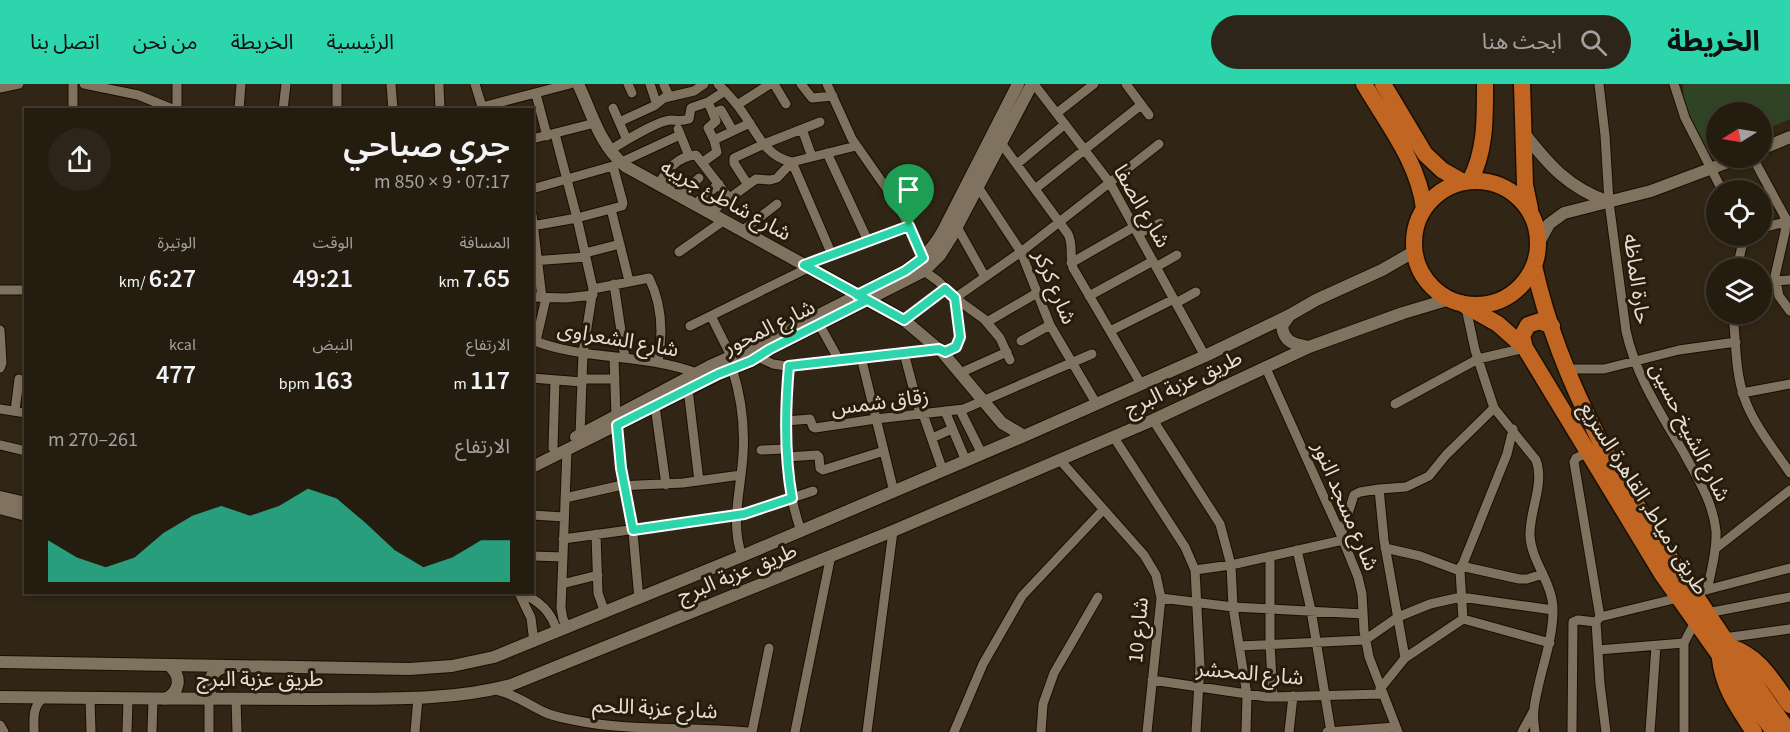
<!DOCTYPE html>
<html lang="ar">
<head>
<meta charset="utf-8">
<style>
  :root { --surface:#251c10; --page:#2d2519; --text:#f1f3f6; --muted:#a3a19f; --line:#423a30; --accent:#2cd5ab }
  body { margin:0; font-family:"Source Sans 3","Noto Sans Arabic",sans-serif; background:var(--page); color:var(--text); direction:rtl; height:100vh; display:flex; flex-direction:column; font-size:22px; white-space:nowrap }
  * { box-sizing:border-box; margin:0 }
  p { font-size:20px; color:var(--muted) }
  .icon { flex:none; width:33px; height:33px; fill:none; stroke:currentColor; stroke-width:2; stroke-linecap:round; stroke-linejoin:round }
  .map { position:relative; flex:1; overflow:hidden; direction:ltr }
  .details { position:absolute; left:24px; top:24px; width:510px; height:486px; display:flex; flex-direction:column; background:var(--surface); border-radius:0px; box-shadow:0 3px 9px #0003,0 0 0 2px var(--line); direction:rtl }
  .details>* { flex:none }
  .needle { width:39px; rotate:259deg }
  .controls { position:absolute; left:1706px; top:18px; display:grid; gap:12px }
  .controls a { display:grid; place-items:center; width:66px; height:66px; border-radius:50%; background:var(--surface); box-shadow:0 3px 9px #0003,0 0 0 2px var(--line); font-size:30px }
  .pin { position:absolute; display:grid; place-items:center; width:51px; height:51px; color:#fff; margin:-62px -26px; border-radius:50% 50% 50% 0; rotate:-45deg; box-shadow:0 0 6px #0007 }
  .pin .icon { rotate:45deg }
  .round { display:grid; place-items:center; flex:none; width:63px; height:63px; border-radius:32px; background:var(--page) }
  .overview { display:flex; align-items:center; justify-content:space-between; height:102px; padding:0 24px }
  h1 { font-size:33px; font-weight:600; line-height:45px }
  .metrics { display:grid; grid-template-columns:repeat(3,1fr); gap:9px; height:102px; padding:6px 24px }
  .metrics div { display:grid; align-content:center }
  .metrics b { font-size:26px; font-weight:600 }
  .metrics small { font-size:16px; font-weight:400 }
  .metrics p { font-size:16px }
  .chart { height:168px; padding:12px 24px }
  .chart p { display:flex; justify-content:space-between }
  .chart svg { width:100%; height:108px; margin-top:6px; fill:var(--accent); opacity:.7 }
  header { display:flex; align-items:center; gap:36px; box-sizing:border-box; height:84px; padding:0 30px; background:var(--accent); color:#111 }
  header strong { font-size:28px }
  nav { display:flex; gap:33px; margin-inline-start:auto; font-size:21px }
  .search { width:420px; height:54px; background:var(--page); display:flex; align-items:center; gap:15px; box-sizing:border-box; padding:0 21px; border-radius:33px; color:var(--muted); font-size:22px }
  .map>svg:first-child { display:block }
  .green { fill:#304425 }
  .lines { fill:none; stroke-linecap:round; stroke-linejoin:round }
  .street-casing { stroke:#190f01; stroke-width:11 }
  .secondary-casing { stroke:#190f01; stroke-width:14 }
  .highway-casing { stroke:#190f01; stroke-width:19 }
  .street { stroke:#7f725e; stroke-width:9 }
  .secondary { stroke:#7f725e; stroke-width:12 }
  .highway { stroke:#c06522; stroke-width:16 }
  .route-casing { stroke:#fff; stroke-width:12 }
  .route { stroke:#2cd5ab; stroke-width:8 }
  .labels { text-anchor:middle; dominant-baseline:central; stroke-width:6; stroke-linejoin:round; paint-order:stroke }
  .street-label { font-size:21px; fill:#e6dfd4; stroke:#271c0b }
</style>
</head>
<body>
<header>
<strong>الخريطة</strong>
<div class="search"><svg class="icon" aria-label="search" viewBox="0 0 24 24"><circle cx="10" cy="10" r="6"/><path d="M15 15l6 6"/></svg>ابحث هنا</div>
<nav><a>الرئيسية</a><a>الخريطة</a><a>من نحن</a><a>اتصل بنا</a></nav>
</header>
<div class="map">
<svg width="1790" height="648" viewBox="0 0 1790 648">
  <rect width="100%" height="100%" fill="#312615"/>
  <path class="green" d="M1683 0H1790V35L1761 47V28H1716V67L1706 71 1684 23Z"/>
  <g class="lines">
    <g class="street-casing">
      <path id="street" d="M73 0V26
        M84 0 138 11 175 26
        M177 0V26
        M391 0 393 26
        M439 0 440 26
        M475 0 483 26
        M628 0 632 9
        M650 0 656 18
        M718 0C727 9 736 18 743 29 757 49 766 73 792 78L832 171
        M774 0 786 20
        M801 0 812 14 833 12
        M827 0 852 55 896 118 909 142 923 174
        M1034 0 1110 99 1205 272
        M1126 0 1149 31
        M1599 0 1605 51 1609 118 1626 247C1636 293 1662 331 1685 371 1698 395 1713 418 1716 447 1717 467 1711 487 1707 506
        M1674 0 1685 34 1722 106
        M664 1 669 12
        M0 4 19 0
        M536 10 547 52
        M708 18 716 37 708 44 714 56
        M737 21 770 0
        M482 23 570 0
        M613 24 627 56
        M239 26 241 0
        M283 26 286 0
        M337 26V0
        M713 29 721 26 733 47
        M1057 29 1094 0
        M619 38 654 22 664 14 694 7 704 0
        M678 45 689 72
        M802 45 812 73
        M555 50 577 134 593 205 583 269 580 351
        M532 55 595 39
        M1001 59 1068 150C1074 162 1069 172 1073 184L1141 300
        M610 66C622 59 658 36 671 36 680 36 679 38 689 35L691 24 708 18 725 7
        M827 69 868 157
        M1753 74 1786 135 1785 148 1775 192 1779 212 1790 227
        M703 78 717 68 714 56 750 39
        M1017 80 1065 40
        M659 101C665 86 679 72 696 71L729 114
        M748 101 734 79V74L764 60 820 38
        M978 103 1021 168 1050 241 1096 319
        M532 105 613 82 680 51
        M1035 105 1141 21
        M679 112 699 94
        M694 121 719 100
        M611 125 629 197
        M709 129 756 95 770 96 777 94 792 78 856 62
        M532 131 542 214
        M532 142 577 134 622 122 623 119 613 82
        M957 143 985 193
        M1761 144 1786 138
        M742 147 777 120
        M1138 150 1160 139
        M679 168 723 137
        M585 169 620 160
        M532 177 586 173
        M1071 179 1134 143
        M804 181 909 142
        M1156 183 1177 171
        M1737 184 1742 162V152
        M924 187 938 197 955 214 984 235 1000 254 1010 276
        M1775 197 1790 196
        M614 200 625 274
        M593 205 649 194C662 220 663 251 658 278
        M0 206H26
        M1089 212 1153 177
        M532 213 566 214 593 211
        M1176 219 1196 208
        M1466 224 1475 266 1494 324 1536 376C1545 400 1529 427 1530 452 1531 477 1553 499 1553 526 1553 560 1538 592 1534 625 1533 632 1534 641 1535 648
        M1733 230C1736 256 1735 287 1744 313 1753 340 1774 365 1790 389
        M711 232 731 272
        M904 236 945 205
        M987 238 1037 209
        M819 240 839 276
        M690 242 808 184
        M0 246 2 279 0 284
        M1110 247 1174 215
        M532 256C585 277 644 269 696 289
        M536 257 546 214
        M1021 257 1050 241
        M904 269 920 330
        M943 269C972 265 955 233 955 214L1021 168 1159 60
        M614 273 616 332
        M758 273 773 280 786 282 939 265
        M861 273 894 408
        M789 282C784 337 782 394 801 447
        M1265 282 1341 451 1358 493 1362 510 1364 547 1369 573 1398 648
        M732 284C741 312 745 341 743 371 741 405 730 439 742 472
        M1565 285H1604L1679 266 1736 258
        M960 289 1007 268
        M532 294 582 298
        M582 295H615
        M688 305 699 397
        M1742 309 1790 300
        M1395 320 1478 275 1525 264
        M655 322 666 401
        M0 325 26 329
        M960 326 982 370
        M15 327 19 295
        M945 327 966 377
        M923 330 943 387
        M1153 336 1220 440 1231 481 1233 523 1247 611 1246 648
        M786 337 810 335 813 343 815 344 876 335 964 325 1092 270
        M617 341 621 384 632 438 639 515
        M1113 352 1185 463 1195 486 1200 582 1196 648
        M932 354 952 345
        M0 361 26 367
        M553 364 555 296
        M567 366 561 524 563 535 568 544
        M761 366 786 365
        M1589 368 1576 374 1574 378 1600 533 1596 538 1600 600 1606 648
        M786 373 817 371 819 373 820 384 823 386 884 367
        M1059 375 1144 471 1156 491 1161 514 1147 648
        M1379 405 1406 403 1429 392 1446 371 1494 324
        M565 414 618 402 683 399 741 391
        M532 431 564 433
        M596 450 598 509 605 529
        M1341 451 1354 411 1360 408 1379 405 1384 456 1405 574
        M563 455 740 431 813 407
        M1385 464 1420 472 1460 487 1463 535
        M1715 465 1790 406
        M1297 466 1311 526 1331 648
        M532 472 563 473
        M1270 472V560L1273 613
        M1461 482 1519 495H1527L1543 490
        M1195 486 1231 481 1343 456
        M1460 487 1507 370 1513 345
        M562 500 598 491
        M1702 507 1790 484
        M518 508C538 515 552 528 557 548
        M519 509 531 534 534 558
        M1161 514 1233 523 1363 530
        M1707 529 1790 513
        M1600 533 1678 514
        M1724 554 1790 545
        M1239 562 1365 556 1398 533 1430 520 1461 513 1553 526
        M1598 566 1684 559
        M1152 596 1267 613 1383 610
        M1380 605 1405 574 1463 535 1550 559
        M496 606C514 610 526 619 542 627 551 632 562 634 573 636 631 648 690 642 748 648
        M90 614 91 648
        M236 615 237 648
        M0 641 4 648
        M34 648C34 634 32 623 44 613
        M127 648 128 614
        M152 648 153 614
        M209 648V616
        M415 648 418 614
        M752 648 769 564
        M795 648 831 471
        M867 648 893 447
        M954 648 983 580 1022 512 1103 426
        M1041 648 1043 620 1054 589 1098 513
        M1289 648 1293 612
        M1327 648 1396 643
        M1522 648 1534 626
        M1572 648 1573 538 1578 536 1596 538
        M1650 648 1656 562
        M1684 648V559L1695 538"/>
    </g>
    <g class="secondary-casing">
      <path id="secondary" d="M578 0C592 29 599 60 625 82L904 236 943 269 1002 339 1024 352
        M1523 48C1548 80 1568 104 1609 118
        M1761 65 1790 53
        M1538 160 1549 140 1564 129 1651 107 1739 74
        M1289 232 1282 242C1284 259 1294 260 1309 263
        M576 353 710 282 767 257 900 190C918 180 933 165 943 147L1018 0
        M532 383 719 290 751 277 770 265 924 187 940 171 952 152 1032 0
        M0 413 26 419
        M0 424 26 431
        M0 578 409 585 452 582 494 573 742 472 1024 352 1205 272 1290 231 1316 216 1382 186 1415 167
        M0 613C104 614 207 615 311 615 379 614 446 618 511 601L893 447 1153 336 1309 263 1403 229 1450 215
        M165 615C180 608 182 593 170 582
        M212 615C205 602 209 588 224 583"/>
    </g>
    <g class="highway-casing">
      <path id="highway" d="M1364 0C1387 39 1419 79 1424 125
        M1383 0 1425 70 1442 86 1463 98
        M1522 0 1525 101 1530 125
        M1470 97C1486 66 1485 34 1485 0
        M1414 159a62 62 0 1 1 124 0a62 62 0 1 1-124 0Z
        M1534 182C1561 304 1626 410 1696 512 1726 558 1757 603 1789 648
        M1461 219 1498 240 1525 264 1662 490 1774 648
        M1525 264 1522 252 1528 241 1540 237 1552 242
        M1730 563C1760 572 1773 598 1790 621
        M1720 575C1723 604 1739 625 1754 648"/>
    </g>
    <use href="#street" class="street"/>
    <use href="#secondary" class="secondary"/>
    <use href="#highway" class="highway"/>
  </g>
  <g class="lines">
    <g class="route-casing">
      <path id="route" d="M909 142 923 174 905 187 857 211 867 216 770 265 751 277 718 290 617 341 621 384 633 446 744 430 792 414C784 370 785 326 789 282L939 265 945 268 956 263 960 253 955 214 945 205 904 236 804 181 909 142"/>
    </g>
    <use href="#route" class="route"/>
  </g>
  <g class="labels">
    <g class="street-label">
      <text transform="translate(726 116) rotate(29)">شارع شاطئ جريبه</text>
      <text transform="translate(1142 122) rotate(60)">شارع الصفا</text>
      <text transform="translate(1637 195) rotate(82)">حارة الماظه</text>
      <text transform="translate(1055 203) rotate(67)">شارع كركر</text>
      <text transform="translate(769 243) rotate(-26)">شارع المحور</text>
      <text transform="translate(618 255) rotate(10)">شارع الشعراوى</text>
      <text transform="translate(1183 299) rotate(-25)">طريق عزبة البرج</text>
      <text transform="translate(880 318) rotate(-7)">زقاق شمس</text>
      <text transform="translate(1690 348) rotate(63)">شارع الشيخ حسين</text>
      <text transform="translate(1644 414) rotate(58)">طريق دمياط, القاهرة السريع</text>
      <text transform="translate(1346 422) rotate(67)">شارع مسجد النور</text>
      <text transform="translate(737 489) rotate(-22)">طريق عزبة البرج</text>
      <text transform="translate(1138 546) rotate(-85)">شارع 10</text>
      <text transform="translate(1250 589) rotate(5)">شارع المحشر</text>
      <text x="260" y="595">طريق عزبة البرج</text>
      <text transform="translate(655 624) rotate(3)">شارع عزبة اللحم</text>
    </g>
  </g>
</svg>
<div class="controls">
<a><svg class="needle" viewBox="-14 -14 28 28"><path d="M0-13l5 13h-10z" fill="#e53935"/><path d="M0 13l5-13h-10z" fill="#a3a19f"/></svg></a>
<a><svg class="icon" aria-label="locate" viewBox="0 0 24 24"><circle cx="12" cy="12" r="6"/><path d="M12 2v4M12 18v4M2 12h4M18 12h4"/></svg></a>
<a><svg class="icon" aria-label="layers" viewBox="0 0 24 24"><path d="M12 4l9 5-9 5-9-5zM3 14l9 5 9-5"/></svg></a>
</div>
<div class="pin" style="left:909px;top:142px;background:#1e9e55"><svg class="icon" aria-label="arrive" viewBox="0 0 24 24"><path d="M6 21V4h12l-3 4 3 4H6"/></svg></div>
<section class="details">
<div class="overview"><div><h1>جري صباحي</h1><p>07:17 · 9 × 850 m</p></div><a class="round"><svg class="icon" aria-label="share" viewBox="0 0 24 24"><path d="M12 15V3M7 8l5-5 5 5M5 13v7h14v-7"/></svg></a></div>
<div class="metrics">
<div><p>المسافة</p><b>7.65<small> km</small></b></div>
<div><p>الوقت</p><b>49:21</b></div>
<div><p>الوتيرة</p><b>6:27<small> /km</small></b></div>
</div>
<div class="metrics">
<div><p>الارتفاع</p><b>117<small> m</small></b></div>
<div><p>النبض</p><b>163<small> bpm</small></b></div>
<div><p>kcal</p><b>477</b></div>
</div>
<div class="chart"><p><span>الارتفاع</span>261–270 m</p>
<svg viewBox="0 0 160 44" preserveAspectRatio="none"><path d="M0 44V27L10 34L20 38L30 34L40 24L50 17L60 13L70 17L80 13L90 6L100 10L110 20L120 31L130 38L140 34L150 27L160 27V44z"/></svg>
</div>
</section>
</div>
</body>
</html>
